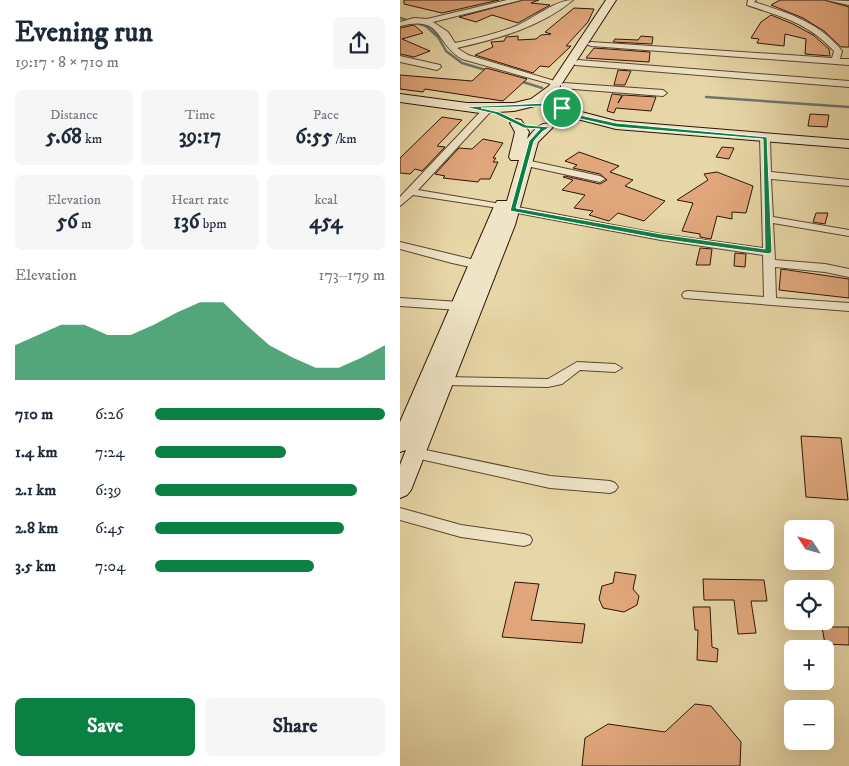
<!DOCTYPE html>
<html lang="en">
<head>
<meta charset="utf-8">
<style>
  :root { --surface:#fff; --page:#f6f6f7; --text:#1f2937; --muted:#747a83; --accent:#0b8043 }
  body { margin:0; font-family:"IM FELL DW Pica",serif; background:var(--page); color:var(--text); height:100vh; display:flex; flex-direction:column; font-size:19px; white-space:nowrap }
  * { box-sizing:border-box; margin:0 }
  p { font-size:16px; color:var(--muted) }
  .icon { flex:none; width:28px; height:28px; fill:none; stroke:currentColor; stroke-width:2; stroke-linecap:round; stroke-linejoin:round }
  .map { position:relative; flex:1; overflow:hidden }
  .panel { display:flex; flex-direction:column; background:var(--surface); width:400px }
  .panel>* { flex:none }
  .needle { width:32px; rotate:306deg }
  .tools { position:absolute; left:384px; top:520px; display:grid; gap:10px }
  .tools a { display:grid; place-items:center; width:50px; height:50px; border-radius:8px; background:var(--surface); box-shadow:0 5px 20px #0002; font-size:25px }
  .pin { position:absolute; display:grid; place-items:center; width:42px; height:42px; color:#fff; margin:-21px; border:2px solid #fff; border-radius:50%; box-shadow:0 1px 5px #0007 }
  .round { display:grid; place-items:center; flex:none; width:52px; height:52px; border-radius:8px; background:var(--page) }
  .head { display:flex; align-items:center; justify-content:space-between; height:85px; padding:0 15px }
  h1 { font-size:28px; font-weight:700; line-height:38px }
  .stats { display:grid; grid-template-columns:repeat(3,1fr); gap:8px; height:85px; padding:5px 15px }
  .stats div { display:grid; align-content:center; border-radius:8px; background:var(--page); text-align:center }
  .stats b { font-size:21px; font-weight:700 }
  .stats small { font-size:14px; font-weight:400 }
  .stats p { font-size:14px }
  .chart { height:140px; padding:10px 15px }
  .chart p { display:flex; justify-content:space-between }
  .chart svg { width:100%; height:90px; margin-top:5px; fill:var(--accent); opacity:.7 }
  .primary-button { display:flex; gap:10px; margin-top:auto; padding:10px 15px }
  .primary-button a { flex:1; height:58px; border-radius:8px; background:var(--accent); color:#fff; font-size:20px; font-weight:700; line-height:58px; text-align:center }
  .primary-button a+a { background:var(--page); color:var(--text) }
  ul { padding:0 15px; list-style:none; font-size:16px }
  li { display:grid; grid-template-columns:80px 60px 1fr; align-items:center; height:38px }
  li i { height:12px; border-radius:6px; background:var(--accent) }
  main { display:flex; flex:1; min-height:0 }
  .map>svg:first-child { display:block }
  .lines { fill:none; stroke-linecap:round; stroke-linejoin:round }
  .stream { stroke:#6e766d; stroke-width:2.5 }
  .building { fill:#e1a67c; stroke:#2d1407 }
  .street-casing { stroke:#5c442f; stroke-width:2 }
  .secondary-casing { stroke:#2d1407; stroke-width:2 }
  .street { fill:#efe4c6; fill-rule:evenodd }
  .secondary { fill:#efe4c6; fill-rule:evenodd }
  .route { fill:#0b8043; stroke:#fff; fill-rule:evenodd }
</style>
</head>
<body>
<main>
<section class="panel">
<div class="head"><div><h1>Evening run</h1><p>19:17 · 8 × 710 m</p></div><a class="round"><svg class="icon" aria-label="share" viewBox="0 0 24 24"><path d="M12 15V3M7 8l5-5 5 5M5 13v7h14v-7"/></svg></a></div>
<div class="stats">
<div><p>Distance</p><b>5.68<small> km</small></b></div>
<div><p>Time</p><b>39:17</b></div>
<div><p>Pace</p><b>6:55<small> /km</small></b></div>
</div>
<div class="stats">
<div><p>Elevation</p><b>56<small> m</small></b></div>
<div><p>Heart rate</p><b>136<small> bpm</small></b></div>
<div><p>kcal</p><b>454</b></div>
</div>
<div class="chart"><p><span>Elevation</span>173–179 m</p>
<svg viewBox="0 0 160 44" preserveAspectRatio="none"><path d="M0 44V27L10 22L20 17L30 17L40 22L50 22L60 17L70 11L80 6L90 6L100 17L110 27L120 33L130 38L140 38L150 33L160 27V44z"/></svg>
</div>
<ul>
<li><b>710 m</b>6:26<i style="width:100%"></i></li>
<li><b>1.4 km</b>7:24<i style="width:57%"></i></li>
<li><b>2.1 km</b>6:39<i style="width:88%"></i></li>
<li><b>2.8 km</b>6:45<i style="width:82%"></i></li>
<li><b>3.5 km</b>7:04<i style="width:69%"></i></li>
</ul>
<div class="primary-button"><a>Save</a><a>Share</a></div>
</section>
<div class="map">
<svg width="449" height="766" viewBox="0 0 449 766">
  <rect width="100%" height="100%" fill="#e7d6a7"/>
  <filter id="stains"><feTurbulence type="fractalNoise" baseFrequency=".004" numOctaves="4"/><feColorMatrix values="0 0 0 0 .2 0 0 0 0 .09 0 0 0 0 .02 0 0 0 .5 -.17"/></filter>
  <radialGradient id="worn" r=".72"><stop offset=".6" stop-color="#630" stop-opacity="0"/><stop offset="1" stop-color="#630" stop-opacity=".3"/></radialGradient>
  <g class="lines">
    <path class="stream" d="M0 18 26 26 38 37 46 51 62 63 89 71
      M120 81 142 88
      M306 97 449 107"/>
  </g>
  <path class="building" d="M4 0H99L42 13 4 4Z
    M123 0H139L131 3 150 5 118 23 92 15 76 22 59 17Z
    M380 0H424L449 7V47H441L424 31 403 18 371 5Z
    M174 8 194 9 188 22 166 46H171L149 67 140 66 133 73 75 55 93 47 91 42 104 41 106 37 118 36V40L136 39 141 35 151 34 145 32Z
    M371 15 393 24 413 35 429 49 430 56 405 54 406 39 385 34 384 46 357 43 359 39 351 38 361 22Z
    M14 25 23 33 2 39 30 51 14 57 0 54V28Z
    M241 36 253 37 252 44 213 42 215 39 238 40Z
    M194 48 250 52 249 62 186 58Z
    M86 68 127 79 103 101 25 89 23 92 0 89V75L72 81Z
    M218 70 231 71 225 85H214Z
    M212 94 222 95 218 103 223 95 256 97 251 111 216 108 214 113 207 111Z
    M410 114 429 115 427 127 408 126Z
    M42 117 62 120 37 146 45 147 22 171 15 169 10 174 0 173V158Z
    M83 139 103 143 93 158H96L93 162H98L90 179H80L78 182 43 178 45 176 35 174 59 148 72 149Z
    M322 147 334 148 329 159 316 157Z
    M179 152 219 166 210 172 233 180 225 186 265 201 244 221 218 213 209 221 189 215 193 211 174 208 185 195 162 190 173 180 163 177 165 176 200 184 207 180 200 174 173 168 177 165 165 161Z
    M317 172 353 186 346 213 332 212V219L317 216 311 239 300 237V234L282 231 293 203 277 200 308 180 304 174Z
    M416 213H428L425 224 413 222Z
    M300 248 312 249 310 265H296Z
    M335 253 346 254 345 267 334 266Z
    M381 269 449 279V298L379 290Z
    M401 436 441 438 448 500 406 497Z
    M215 572 236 575 233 589 239 596 237 605 224 612 203 608 199 599 202 586 213 583Z
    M303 579 364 580 367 601H351L356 633 338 634 334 600H304Z
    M115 582 139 584 131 620 185 624 182 643 102 637Z
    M293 607H310L312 647 318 649 317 662 297 660 298 630H295Z
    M422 627H449V645L425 644Z
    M295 704 311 706 341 742 340 766H182L185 738 208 724 265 732Z"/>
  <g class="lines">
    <g class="street-casing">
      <path id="street" d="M107 0H121L33 22 48 32 55 43C75 39 96 34 116 26 133 19 155 0 173 0 141 27 97 39 57 48L68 55 158 82V86L62 59C34 42 43 15 0 26V22L14 18 27 19Z
        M348 0H356L354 2C388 13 419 22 442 51L440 59H449V65L191 46 187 44 191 42 432 58 434 51C408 23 383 17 347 5Z
        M426 0 449 1V5Z
        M0 56 40 65 41 67 37 70 0 62Z
        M178 60 449 81V87L175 65 174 63Z
        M164 83 263 90 267 93 263 96 161 88V84Z
        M84 108 92 110 18 190 101 204 106 207 105 209 13 195 0 206V197Z
        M365 135 370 138 371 172 449 180V186L371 179 373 217 449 230V236L373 223 375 260 425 264 449 269V277L425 272 375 267 376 298 449 303V311L284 298 282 295 284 292 288 291 364 297 363 255 261 240 112 212 107 209 112 206 261 234 363 248 360 138Z
        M126 160 200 176 205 179 200 182 122 165 121 163Z
        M0 242 79 261 81 264 75 268 52 263 0 249Z
        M0 298 59 302 65 306 59 310 0 306Z
        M177 362 215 364 222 368 215 372 180 370 162 384 148 387 45 385 38 381 45 377 148 379Z
        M16 448 150 476 210 481 215 483 218 487 215 491 210 493 150 488 11 457 9 453 11 449Z
        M0 508 61 525 124 534 130 536 132 540 130 544 124 546 61 537 0 520Z"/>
    </g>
    <g class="secondary-casing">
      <path id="secondary" d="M206 0H216L157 91 139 105 114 111 80 113 0 102V94L67 103H114L131 99 149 86Z
        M166 108 216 121 449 140V148L216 129 162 115 160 112Z
        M116 119 121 120 129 132 127 139C134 130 140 121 152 124L153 127 138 142 115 225 11 490 7 495 0 498V465L6 450 0 452V422L95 204 97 201H107L119 160H111L109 157 115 132 110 123Z"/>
    </g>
    <use href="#street" class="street"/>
    <use href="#secondary" class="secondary"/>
  </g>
  <path class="route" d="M146 103 164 107 175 114 216 123 367 137 372 252 369 254 261 239 110 211 129 141 140 129 124 128 95 114 65 107ZM146 106 160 110 172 117 216 127 363 139 365 249 261 234 116 208 134 141 142 132 150 127 126 125 99 112 81 108Z"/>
  <rect width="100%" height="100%" filter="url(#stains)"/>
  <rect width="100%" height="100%" fill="url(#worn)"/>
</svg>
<div class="tools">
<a><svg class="needle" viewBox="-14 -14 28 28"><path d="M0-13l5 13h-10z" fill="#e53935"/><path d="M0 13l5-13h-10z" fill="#747a83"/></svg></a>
<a><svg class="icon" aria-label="locate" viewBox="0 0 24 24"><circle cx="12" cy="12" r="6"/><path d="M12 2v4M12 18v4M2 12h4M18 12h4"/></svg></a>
<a>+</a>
<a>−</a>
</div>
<div class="pin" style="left:162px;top:108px;background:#1e9e55"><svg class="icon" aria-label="arrive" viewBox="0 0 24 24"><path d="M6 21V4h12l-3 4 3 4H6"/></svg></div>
</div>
</main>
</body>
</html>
